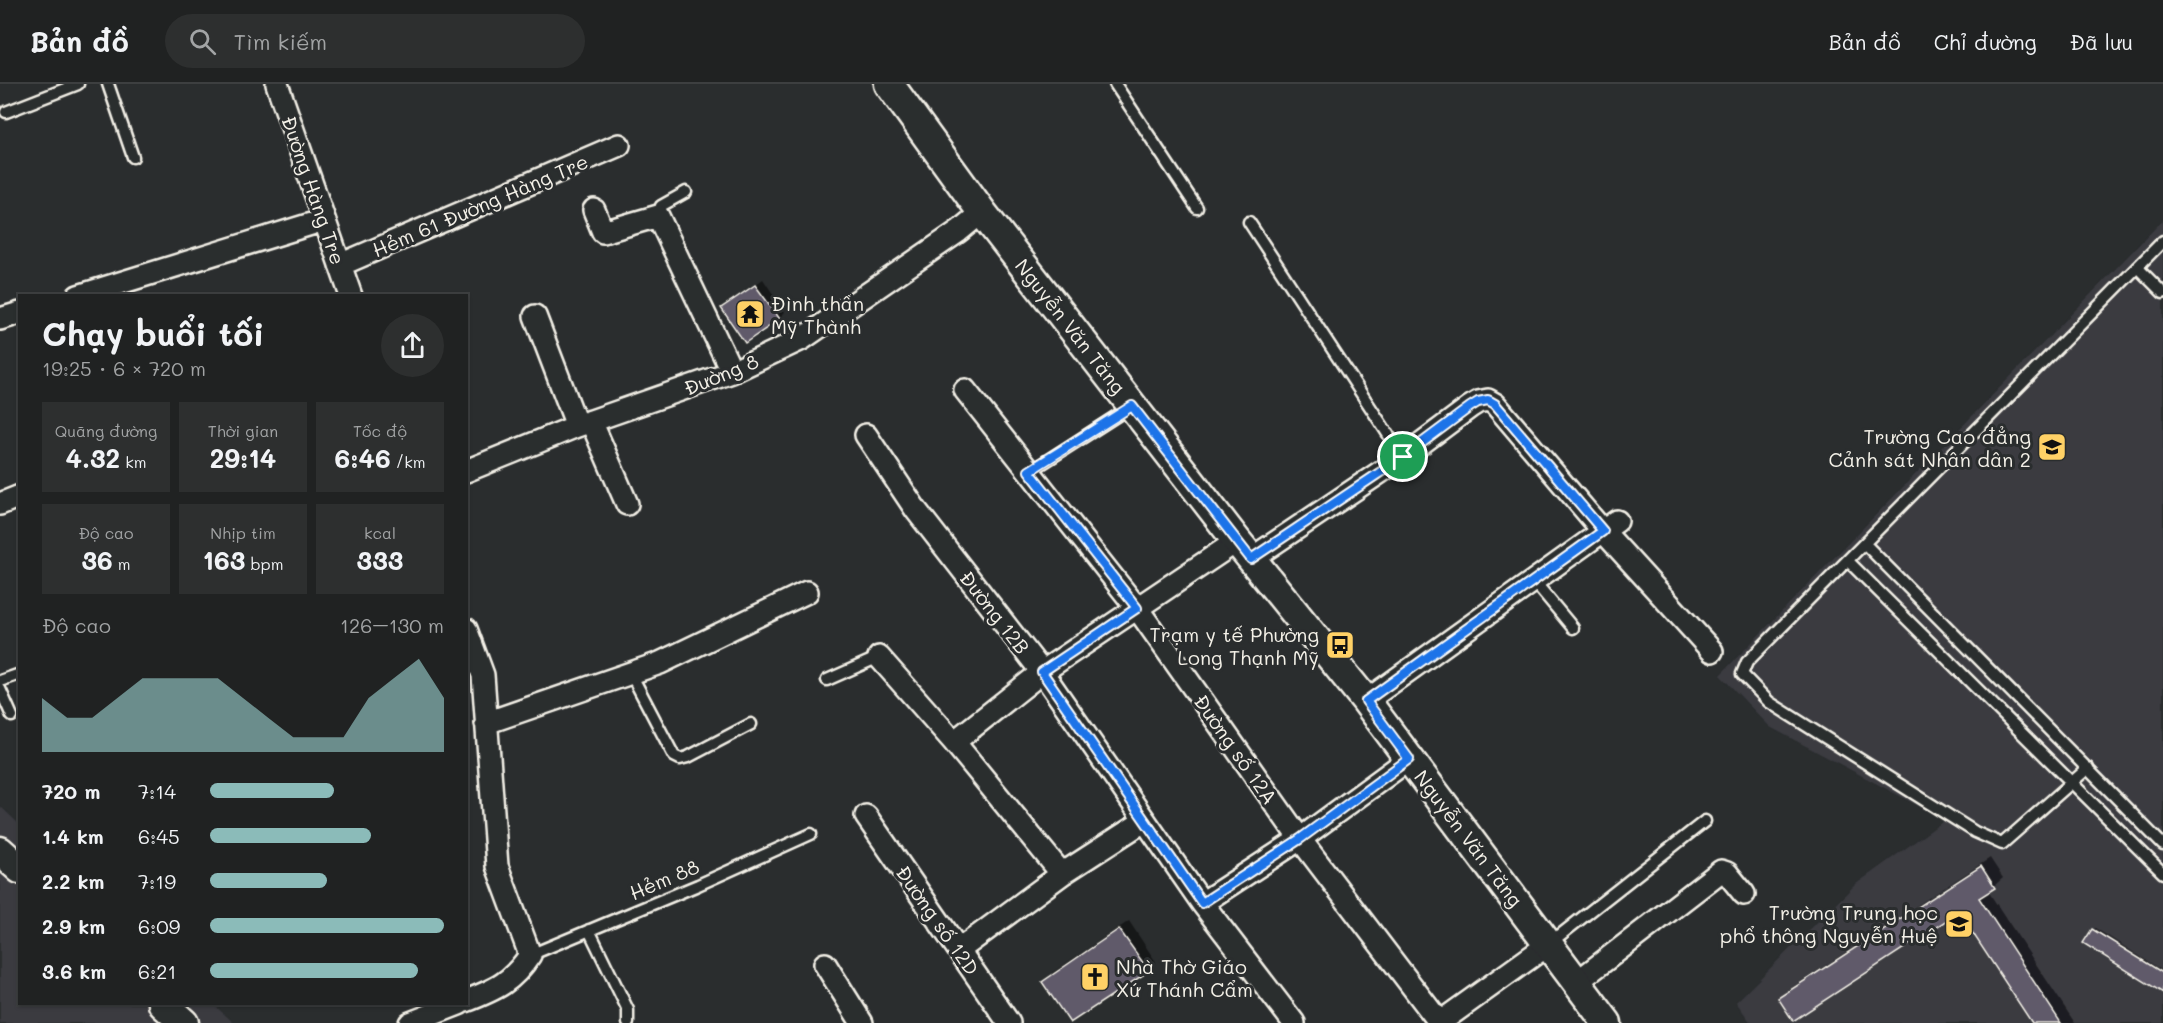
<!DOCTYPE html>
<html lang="vi">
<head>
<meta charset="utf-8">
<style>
  :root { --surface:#202222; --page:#2d2f2f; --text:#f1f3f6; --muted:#a2a4a5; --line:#3d3f40; --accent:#8bbbb9 }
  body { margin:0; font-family:Mali,sans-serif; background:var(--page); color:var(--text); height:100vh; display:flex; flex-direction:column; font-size:22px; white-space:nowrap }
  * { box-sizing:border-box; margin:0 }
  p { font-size:20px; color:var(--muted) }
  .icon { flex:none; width:33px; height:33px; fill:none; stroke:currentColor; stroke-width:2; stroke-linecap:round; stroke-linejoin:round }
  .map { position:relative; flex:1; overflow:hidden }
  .side { position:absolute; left:18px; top:210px; width:450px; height:711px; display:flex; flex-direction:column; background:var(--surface); border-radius:0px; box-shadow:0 2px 4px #0004,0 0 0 2px var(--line) }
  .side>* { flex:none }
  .pin { position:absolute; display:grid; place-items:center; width:51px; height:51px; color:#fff; margin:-26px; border:3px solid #fff; border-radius:50%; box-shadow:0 2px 6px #0007 }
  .round { display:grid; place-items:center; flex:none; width:63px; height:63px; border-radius:32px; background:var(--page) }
  .headline { display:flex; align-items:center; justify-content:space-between; height:102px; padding:0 24px }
  h1 { font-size:33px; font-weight:700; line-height:45px }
  .figures { display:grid; grid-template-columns:repeat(3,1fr); gap:9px; height:102px; padding:6px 24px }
  .figures div { display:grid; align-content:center; border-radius:0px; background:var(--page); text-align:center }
  .figures b { font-size:26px; font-weight:700 }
  .figures small { font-size:16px; font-weight:400 }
  .figures p { font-size:16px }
  .chart { height:168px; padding:12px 24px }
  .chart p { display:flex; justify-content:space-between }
  .chart svg { width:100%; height:108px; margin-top:6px; fill:var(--accent); opacity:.7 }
  ul { padding:0 24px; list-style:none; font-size:20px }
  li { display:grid; grid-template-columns:96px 72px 1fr; align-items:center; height:45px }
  li i { height:15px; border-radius:8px; background:var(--accent) }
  header { display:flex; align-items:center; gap:36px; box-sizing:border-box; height:84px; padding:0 30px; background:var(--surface); border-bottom:2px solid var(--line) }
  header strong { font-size:28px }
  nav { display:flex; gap:33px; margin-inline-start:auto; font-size:21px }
  .search { width:420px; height:54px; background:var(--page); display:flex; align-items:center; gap:15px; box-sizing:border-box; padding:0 21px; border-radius:33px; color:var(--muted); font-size:22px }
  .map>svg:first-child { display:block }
  .built { fill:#3a3a40 }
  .shadow { fill:#0007 }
  .building { fill:#605a6b; stroke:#f4f1e8; stroke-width:1.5 }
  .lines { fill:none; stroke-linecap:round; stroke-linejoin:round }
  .lane-casing { stroke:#f4f1e8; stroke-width:15 }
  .street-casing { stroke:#f4f1e8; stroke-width:26 }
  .secondary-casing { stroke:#f4f1e8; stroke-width:33 }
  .lane { stroke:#2a2d2e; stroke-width:10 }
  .street { stroke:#2a2d2e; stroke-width:21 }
  .secondary { stroke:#2a2d2e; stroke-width:28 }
  .route-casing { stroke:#fff; stroke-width:12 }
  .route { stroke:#1a73e8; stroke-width:8 }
  .labels { text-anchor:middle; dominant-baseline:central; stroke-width:6; stroke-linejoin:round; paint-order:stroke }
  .street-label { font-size:20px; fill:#f4f1e8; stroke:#2a2d2e }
  .poi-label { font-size:20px; fill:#f4f1e8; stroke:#2a2d2e; text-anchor:end }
</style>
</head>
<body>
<header>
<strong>Bản đồ</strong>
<div class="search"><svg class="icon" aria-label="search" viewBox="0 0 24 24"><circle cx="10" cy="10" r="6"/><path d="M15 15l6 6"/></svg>Tìm kiếm</div>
<nav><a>Bản đồ</a><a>Chỉ đường</a><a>Đã lưu</a></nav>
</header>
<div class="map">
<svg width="2163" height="939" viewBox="0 0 2163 939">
  <rect width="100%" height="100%" fill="#2a2d2e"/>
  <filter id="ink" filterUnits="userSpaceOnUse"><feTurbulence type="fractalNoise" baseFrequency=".0167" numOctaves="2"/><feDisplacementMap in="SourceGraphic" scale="12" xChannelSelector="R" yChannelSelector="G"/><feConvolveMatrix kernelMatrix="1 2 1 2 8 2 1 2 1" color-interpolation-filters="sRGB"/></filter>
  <g filter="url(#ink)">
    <path class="built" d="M2163 136V939H1751L1736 918 1856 800 1945 736 1770 643 1720 591Z
      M0 722 19 740 20 920H213L234 939H0Z"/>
    <path class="shadow" d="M763 195 785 228 779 234 723 225Z
      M1990 774 2003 794 1988 807 2075 939H2033L1959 826 1780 915 1788 906Z
      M1129 837 1156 878 1148 886 1044 898 1052 889Z
      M2095 844 2163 887V908L2093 846Z"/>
    <path class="building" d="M755 201 780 235 745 259 721 224Z
      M1981 782 1995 804 1979 814 2061 939H2032L1959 828 1793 937 1778 914Z
      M1119 845 1149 887 1070 939 1042 898Z
      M2092 845 2163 889V909L2083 859Z"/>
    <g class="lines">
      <g class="lane-casing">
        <path id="lane" d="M108 0 133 73
          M1115 0 1197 124
          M6 28 78 0
          M658 132 661 122 686 108
          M1249 138 1403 373
          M2137 183 2163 209
          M1029 388 1132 322
          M1865 460 2163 761
          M1848 477 2163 789
          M1534 497 1573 544
          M631 590 674 672 680 675 688 673 751 640
          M827 596 879 573
          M0 597 20 590
          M0 605 12 632
          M2088 684 2002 760 1975 748 1769 618 1742 590 1747 578 2163 157
          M589 846 628 926V939
          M1550 859 1705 737
          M530 871 698 801 811 750"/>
      </g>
      <g class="street-casing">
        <path id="street" d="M277 0 351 212
          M594 126 603 148 658 132 732 288
          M340 181 619 61
          M78 212 324 136
          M535 232 577 342
          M0 235 20 229
          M965 306 1137 524 1300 755 1440 939
          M591 337 627 420
          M866 351 916 426 1042 588 1202 819 1294 939
          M466 387 577 342 732 288 802 255 959 147 982 128
          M0 420 20 412
          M1251 475 1403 373 1470 323 1478 318 1488 316 1495 320 1603 447 1712 567
          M466 545 483 591 497 782 530 871C512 898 497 905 466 917
          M879 573 954 658 1062 790
          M1366 617 1617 437
          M486 639 660 579 807 508
          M954 658 1042 588 1237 457
          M866 732 1009 939
          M1202 819 1300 755 1409 675
          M959 866 1062 790 1144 737
          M825 880 862 939
          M1577 898 1721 787 1727 789 1744 810
          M410 939 459 920
          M1439 939 1549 860"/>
      </g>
      <g class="secondary-casing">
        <path id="secondary" d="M889 0 982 128 1237 457 1366 617 1607 939
          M0 767 20 785
          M163 920 184 939"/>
      </g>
      <use href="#lane" class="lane"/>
      <use href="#street" class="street"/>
      <use href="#secondary" class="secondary"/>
    </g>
  </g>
  <g class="lines" filter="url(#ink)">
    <g class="route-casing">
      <path id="route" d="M1488 316 1495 320 1603 447 1366 617 1409 675 1300 755 1202 819 1042 588 1137 524 1029 387 1132 322 1251 475 1403 373 1470 323 1478 318Z"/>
    </g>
    <use href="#route" class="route"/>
  </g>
  <defs>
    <g id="temple-square" transform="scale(1.5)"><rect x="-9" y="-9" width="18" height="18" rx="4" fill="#ffd166" stroke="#2a2d2e"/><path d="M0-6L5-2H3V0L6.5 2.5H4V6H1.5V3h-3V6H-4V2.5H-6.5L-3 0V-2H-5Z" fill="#111"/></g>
    <g id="university-square" transform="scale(1.5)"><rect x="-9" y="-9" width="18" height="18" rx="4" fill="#ffd166" stroke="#2a2d2e"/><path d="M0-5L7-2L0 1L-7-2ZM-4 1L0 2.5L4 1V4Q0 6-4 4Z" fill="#111"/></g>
    <g id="bus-square" transform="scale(1.5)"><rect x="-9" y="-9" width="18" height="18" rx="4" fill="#ffd166" stroke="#2a2d2e"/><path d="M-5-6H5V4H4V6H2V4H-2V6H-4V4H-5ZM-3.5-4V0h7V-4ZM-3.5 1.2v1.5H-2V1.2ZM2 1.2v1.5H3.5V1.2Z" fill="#111"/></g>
    <g id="school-square" transform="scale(1.5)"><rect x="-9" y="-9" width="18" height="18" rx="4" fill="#ffd166" stroke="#2a2d2e"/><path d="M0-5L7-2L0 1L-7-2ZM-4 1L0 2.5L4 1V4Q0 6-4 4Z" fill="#111"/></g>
    <g id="church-square" transform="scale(1.5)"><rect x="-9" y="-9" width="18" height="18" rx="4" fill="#ffd166" stroke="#2a2d2e"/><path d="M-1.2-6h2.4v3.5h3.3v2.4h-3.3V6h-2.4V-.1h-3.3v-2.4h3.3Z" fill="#111"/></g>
  </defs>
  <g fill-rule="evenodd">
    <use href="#temple-square" x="750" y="230"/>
    <use href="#university-square" x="2052" y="363"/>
    <use href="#bus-square" x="1340" y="561"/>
    <use href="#school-square" x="1959" y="840"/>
    <use href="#church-square" x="1095" y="893"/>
  </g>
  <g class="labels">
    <g class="street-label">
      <text transform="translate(314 106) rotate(71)">Đường Hàng Tre</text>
      <text transform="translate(480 121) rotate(-23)">Hẻm 61 Đường Hàng Tre</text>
      <text transform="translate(1071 242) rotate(52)">Nguyễn Văn Tăng</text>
      <text transform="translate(721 290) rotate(-22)">Đường 8</text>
      <text transform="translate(995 528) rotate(52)">Đường 12B</text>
      <text transform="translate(1236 665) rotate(55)">Đường số 12A</text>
      <text transform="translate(1469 754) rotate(53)">Nguyễn Văn Tăng</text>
      <text transform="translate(664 795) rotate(-23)">Hẻm 88</text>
      <text transform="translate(938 836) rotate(55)">Đường số 12D</text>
    </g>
    <g class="poi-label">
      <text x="771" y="219" text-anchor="start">Đình thần<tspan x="771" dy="23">Mỹ Thành</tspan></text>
      <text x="2031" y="352">Trường Cao đẳng<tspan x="2031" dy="23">Cảnh sát Nhân dân 2</tspan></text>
      <text x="1319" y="550">Trạm y tế Phường<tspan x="1319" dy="23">Long Thạnh Mỹ</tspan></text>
      <text x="1938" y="828">Trường Trung học<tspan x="1938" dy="23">phổ thông Nguyễn Huệ</tspan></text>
      <text x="1116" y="882" text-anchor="start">Nhà Thờ Giáo<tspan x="1116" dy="23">Xứ Thánh Cẩm</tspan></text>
    </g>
  </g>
</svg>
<div class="pin" style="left:1403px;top:373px;background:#1e9e55"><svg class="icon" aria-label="arrive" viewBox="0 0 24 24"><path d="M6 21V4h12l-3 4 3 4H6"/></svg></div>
<section class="side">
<div class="headline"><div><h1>Chạy buổi tối</h1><p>19:25 · 6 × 720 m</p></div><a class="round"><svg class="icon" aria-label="share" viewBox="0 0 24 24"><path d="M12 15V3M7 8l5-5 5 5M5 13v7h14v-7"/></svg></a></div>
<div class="figures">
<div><p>Quãng đường</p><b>4.32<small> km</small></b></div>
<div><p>Thời gian</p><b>29:14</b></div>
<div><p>Tốc độ</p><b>6:46<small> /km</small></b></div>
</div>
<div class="figures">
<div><p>Độ cao</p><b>36<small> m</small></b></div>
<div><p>Nhịp tim</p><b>163<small> bpm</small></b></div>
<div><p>kcal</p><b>333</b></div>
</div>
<div class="chart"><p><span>Độ cao</span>126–130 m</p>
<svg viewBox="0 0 160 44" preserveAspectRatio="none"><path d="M0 44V22L10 30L20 30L30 22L40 14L50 14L60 14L70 14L80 22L90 30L100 38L110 38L120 38L130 22L140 14L150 6L160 22V44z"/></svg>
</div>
<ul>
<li><b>720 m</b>7:14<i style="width:53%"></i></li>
<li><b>1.4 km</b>6:45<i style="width:69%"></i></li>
<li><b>2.2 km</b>7:19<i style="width:50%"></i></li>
<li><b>2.9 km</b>6:09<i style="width:100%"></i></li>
<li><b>3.6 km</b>6:21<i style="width:89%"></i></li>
</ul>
</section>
</div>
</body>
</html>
